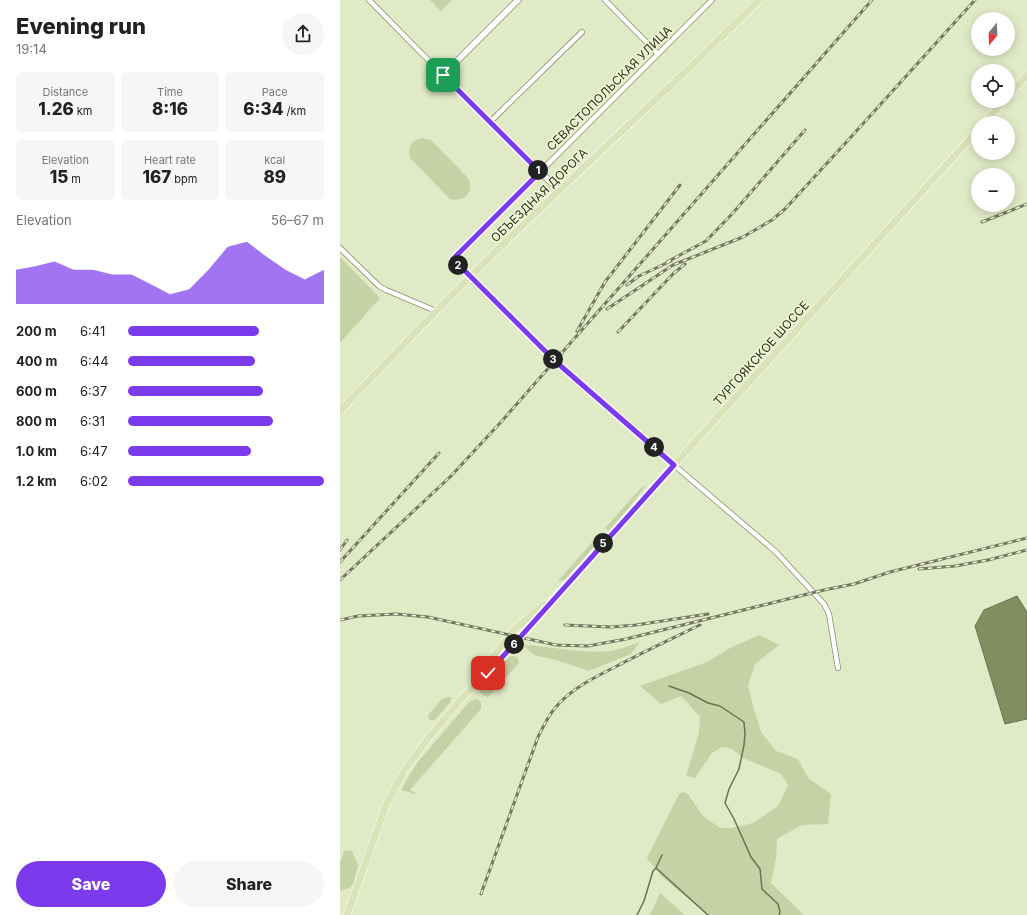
<!DOCTYPE html>
<html lang="en">
<head>
<meta charset="utf-8">
<style>
  :root { --surface:#fff; --page:#f6f6f6; --text:#222; --muted:#767676; --accent:#7c3aed }
  body { margin:0; font-family:Inter,sans-serif; background:var(--page); color:var(--text); height:100vh; display:flex; flex-direction:column; font-size:15px; white-space:nowrap }
  * { box-sizing:border-box; margin:0 }
  p { font-size:13px; color:var(--muted) }
  .icon { flex:none; width:22px; height:22px; fill:none; stroke:currentColor; stroke-width:2; stroke-linecap:round; stroke-linejoin:round }
  .map { position:relative; flex:1; overflow:hidden }
  .panel { display:flex; flex-direction:column; background:var(--surface); width:340px }
  .panel>* { flex:none }
  .needle { width:26px; rotate:199deg }
  .controls { position:absolute; left:631px; top:12px; display:grid; gap:8px }
  .controls a { display:grid; place-items:center; width:44px; height:44px; border-radius:50%; background:var(--surface); box-shadow:0 2px 10px #0003; font-size:20px }
  .pin { position:absolute; display:grid; place-items:center; width:34px; height:34px; color:#fff; margin:-17px; border-radius:8px; box-shadow:0 2px 6px #0006 }
  .km { position:absolute; width:20px; height:20px; margin:-10px; border-radius:50%; background:#222; color:#fff; font-size:11px; line-height:20px; text-align:center }
  .round { display:grid; place-items:center; flex:none; width:42px; height:42px; border-radius:21px; background:var(--page) }
  .overview { display:flex; align-items:center; justify-content:space-between; height:68px; padding:0 16px }
  h1 { font-size:22px; font-weight:800; line-height:30px }
  .figures { display:grid; grid-template-columns:repeat(3,1fr); gap:6px; height:68px; padding:4px 16px }
  .figures div { display:grid; align-content:center; border-radius:6px; background:var(--page); text-align:center }
  .figures b { font-size:17px; font-weight:800 }
  .figures small { font-size:11px; font-weight:400 }
  .figures p { font-size:11px }
  .chart { height:112px; padding:8px 16px }
  .chart p { display:flex; justify-content:space-between }
  .chart svg { width:100%; height:72px; margin-top:4px; fill:var(--accent); opacity:.7 }
  .action { display:flex; gap:8px; margin-top:auto; padding:8px 16px }
  .action a { flex:1; height:46px; border-radius:24px; background:var(--accent); color:#fff; font-size:16px; font-weight:800; line-height:46px; text-align:center }
  .action a+a { background:var(--page); color:var(--text) }
  ul { padding:0 16px; list-style:none; font-size:13px }
  li { display:grid; grid-template-columns:64px 48px 1fr; align-items:center; height:30px }
  li i { height:10px; border-radius:5px; background:var(--accent) }
  main { display:flex; flex:1; min-height:0 }
  .map>svg:first-child { display:block }
  .green { fill:#c6d2a5 }
  .water { fill:#838e60; stroke:#6a724e }
  .lines { fill:none; stroke-linecap:round; stroke-linejoin:round }
  .stream { stroke:#6a724e; stroke-width:1.5 }
  .minor-casing { stroke:#878f6e; stroke-width:6 }
  .tertiary-casing { stroke:#878f6e; stroke-width:7 }
  .primary-casing { stroke:#fff; stroke-width:8 }
  .minor { stroke:#fff; stroke-width:4.5 }
  .tertiary { stroke:#fff; stroke-width:5.5 }
  .primary { stroke:#d9e3b7; stroke-width:7 }
  .rail-casing { stroke:#737862; stroke-width:3 }
  .rail { stroke:#eef8d4; stroke-width:1.5; stroke-dasharray:4.5; stroke-linecap:butt }
  .route-casing { stroke:#fff; stroke-width:8 }
  .route { stroke:#7c3aed; stroke-width:5 }
  .labels { text-anchor:middle; dominant-baseline:central; stroke-width:3; stroke-linejoin:round; paint-order:stroke }
  .street-label { font-size:12px; fill:#2e3123; stroke:#eef8d4 }
</style>
</head>
<body>
<main>
<section class="panel">
<div class="overview"><div><h1>Evening run</h1><p>19:14</p></div><a class="round"><svg class="icon" aria-label="share" viewBox="0 0 24 24"><path d="M12 15V3M7 8l5-5 5 5M5 13v7h14v-7"/></svg></a></div>
<div class="figures">
<div><p>Distance</p><b>1.26<small> km</small></b></div>
<div><p>Time</p><b>8:16</b></div>
<div><p>Pace</p><b>6:34<small> /km</small></b></div>
</div>
<div class="figures">
<div><p>Elevation</p><b>15<small> m</small></b></div>
<div><p>Heart rate</p><b>167<small> bpm</small></b></div>
<div><p>kcal</p><b>89</b></div>
</div>
<div class="chart"><p><span>Elevation</span>56–67 m</p>
<svg viewBox="0 0 160 44" preserveAspectRatio="none"><path d="M0 44V23L10 21L20 18L30 23L40 23L50 26L60 26L70 32L80 38L90 35L100 23L110 9L120 6L130 15L140 23L150 29L160 23V44z"/></svg>
</div>
<ul>
<li><b>200 m</b>6:41<i style="width:67%"></i></li>
<li><b>400 m</b>6:44<i style="width:65%"></i></li>
<li><b>600 m</b>6:37<i style="width:69%"></i></li>
<li><b>800 m</b>6:31<i style="width:74%"></i></li>
<li><b>1.0 km</b>6:47<i style="width:63%"></i></li>
<li><b>1.2 km</b>6:02<i style="width:100%"></i></li>
</ul>
<div class="action"><a>Save</a><a>Share</a></div>
</section>
<div class="map">
<svg width="687" height="915" viewBox="0 0 687 915">
  <rect width="100%" height="100%" fill="#e1eac7"/>
  <path class="green" d="M90 0H112L101 11Z
    M82 138 91 140 128 178C135 191 125 203 110 199L70 158C67 148 71 140 82 138Z
    M0 257 40 298 0 343Z
    M307 484 284 514 269 531 265 528 301 488Z
    M261 532 265 536 225 580 218 581Z
    M419 635 439 645 415 664 408 685 413 706 421 732 436 751 458 759 468 778 491 794 488 824 462 825 437 839 436 859 431 883 464 915H368L322 877 307 858 339 794 343 792 348 794 363 816 380 828H391L413 823 438 806 448 785 441 774 403 758 392 749 382 747 372 753 355 778 346 776 359 733 360 717 341 696 321 704 300 686 367 662 390 648Z
    M300 642 291 654 249 671 220 661 194 655 183 645C212 646 241 654 270 651 280 650 290 645 300 642Z
    M172 656 177 657 179 661 178 664 150 695 148 697 142 695 140 691 141 687 169 657Z
    M107 697H111V701L95 720H89L88 715 102 699Z
    M136 699 141 702V709L70 790 76 793 75 794 61 790 77 763 129 702Z
    M5 850 12 851 18 865 14 883 9 888 0 891V863Z
    M320 893 345 915H310Z"/>
  <path class="water" d="M677 596 687 612V719L665 724 635 626 644 610Z"/>
  <g class="lines">
    <path class="stream" d="M329 686 349 693 368 703 380 706 404 722 405 734 404 745 399 769 389 789 385 803 394 819 411 857 420 869 422 889 438 904 440 912 439 915
      M322 855 316 868 368 915
      M297 915 304 901 313 871 316 868"/>
    <g class="minor-casing">
      <path id="minor" d="M29 0 103 75
        M265 0 317 53
        M150 122 242 32
        M0 248 39 286 46 290 96 311
        M130 277 113 259 372 0
        M334 465 436 552 484 604 489 614 498 668"/>
    </g>
    <g class="tertiary-casing">
      <path id="tertiary" d="M178 0 103 75 200 172 219 190
        M130 277 215 361 334 465"/>
    </g>
    <g class="primary-casing">
      <path id="primary" d="M668 96 687 75
        M644 123 664 101
        M0 411C72 335 144 261 220 190 286 126 355 65 419 0
        M136 681 141 672 174 630 204 604
        M7 915 46 805 64 771 90 736 124 696 148 673 255 552 638 130"/>
    </g>
    <use href="#minor" class="minor"/>
    <use href="#tertiary" class="tertiary"/>
    <use href="#primary" class="primary"/>
    <g class="rail-casing">
      <path id="rail" d="M642 222 687 204
        M327 262 366 241 392 214 465 130
        M287 285 299 276 331 261
        M267 309 333 265 403 237 432 220 445 209 511 137 635 0
        M237 331 265 282 340 185
        M278 332 333 274 345 264
        M0 550 7 540
        M0 562 99 453
        M579 569 615 566 648 560 687 550
        M0 580 111 476 161 422 532 0
        M0 620 18 616 56 614 88 617 216 645 248 646 286 639 484 590 514 584 550 572 687 538
        M225 625 271 627 296 625 368 614
        M141 894 198 737C203 727 208 716 215 708 231 689 253 678 275 667 303 652 331 639 360 625"/>
    </g>
    <use href="#rail" class="rail"/>
  </g>
  <g class="lines">
    <g class="route-casing">
      <path id="route" d="M103 75 200 172 113 259 215 361 334 465 148 673"/>
    </g>
    <use href="#route" class="route"/>
  </g>
  <g class="labels">
    <g class="street-label">
      <text transform="translate(269 88) rotate(-45)">СЕВАСТОПОЛЬСКАЯ УЛИЦА</text>
      <text transform="translate(199 195) rotate(-44)">ОБЪЕЗДНАЯ ДОРОГА</text>
      <text transform="translate(421 353) rotate(-48)">ТУРГОЯКСКОЕ ШОССЕ</text>
    </g>
  </g>
</svg>
<div class="controls">
<a><svg class="needle" viewBox="-14 -14 28 28"><path d="M0-13l5 13h-10z" fill="#e53935"/><path d="M0 13l5-13h-10z" fill="#767676"/></svg></a>
<a><svg class="icon" aria-label="locate" viewBox="0 0 24 24"><circle cx="12" cy="12" r="6"/><path d="M12 2v4M12 18v4M2 12h4M18 12h4"/></svg></a>
<a>+</a>
<a>−</a>
</div>
<div class="pin" style="left:103px;top:75px;background:#1e9e55"><svg class="icon" aria-label="arrive" viewBox="0 0 24 24"><path d="M6 21V4h12l-3 4 3 4H6"/></svg></div>
<div class="pin" style="left:148px;top:673px;background:#d93025"><svg class="icon" aria-label="check" viewBox="0 0 24 24"><path d="M5 12l5 5 9-10"/></svg></div>
<b class="km" style="left:198px;top:170px">1</b>
<b class="km" style="left:118px;top:265px">2</b>
<b class="km" style="left:213px;top:359px">3</b>
<b class="km" style="left:314px;top:447px">4</b>
<b class="km" style="left:263px;top:543px">5</b>
<b class="km" style="left:174px;top:644px">6</b>
</div>
</main>
</body>
</html>
